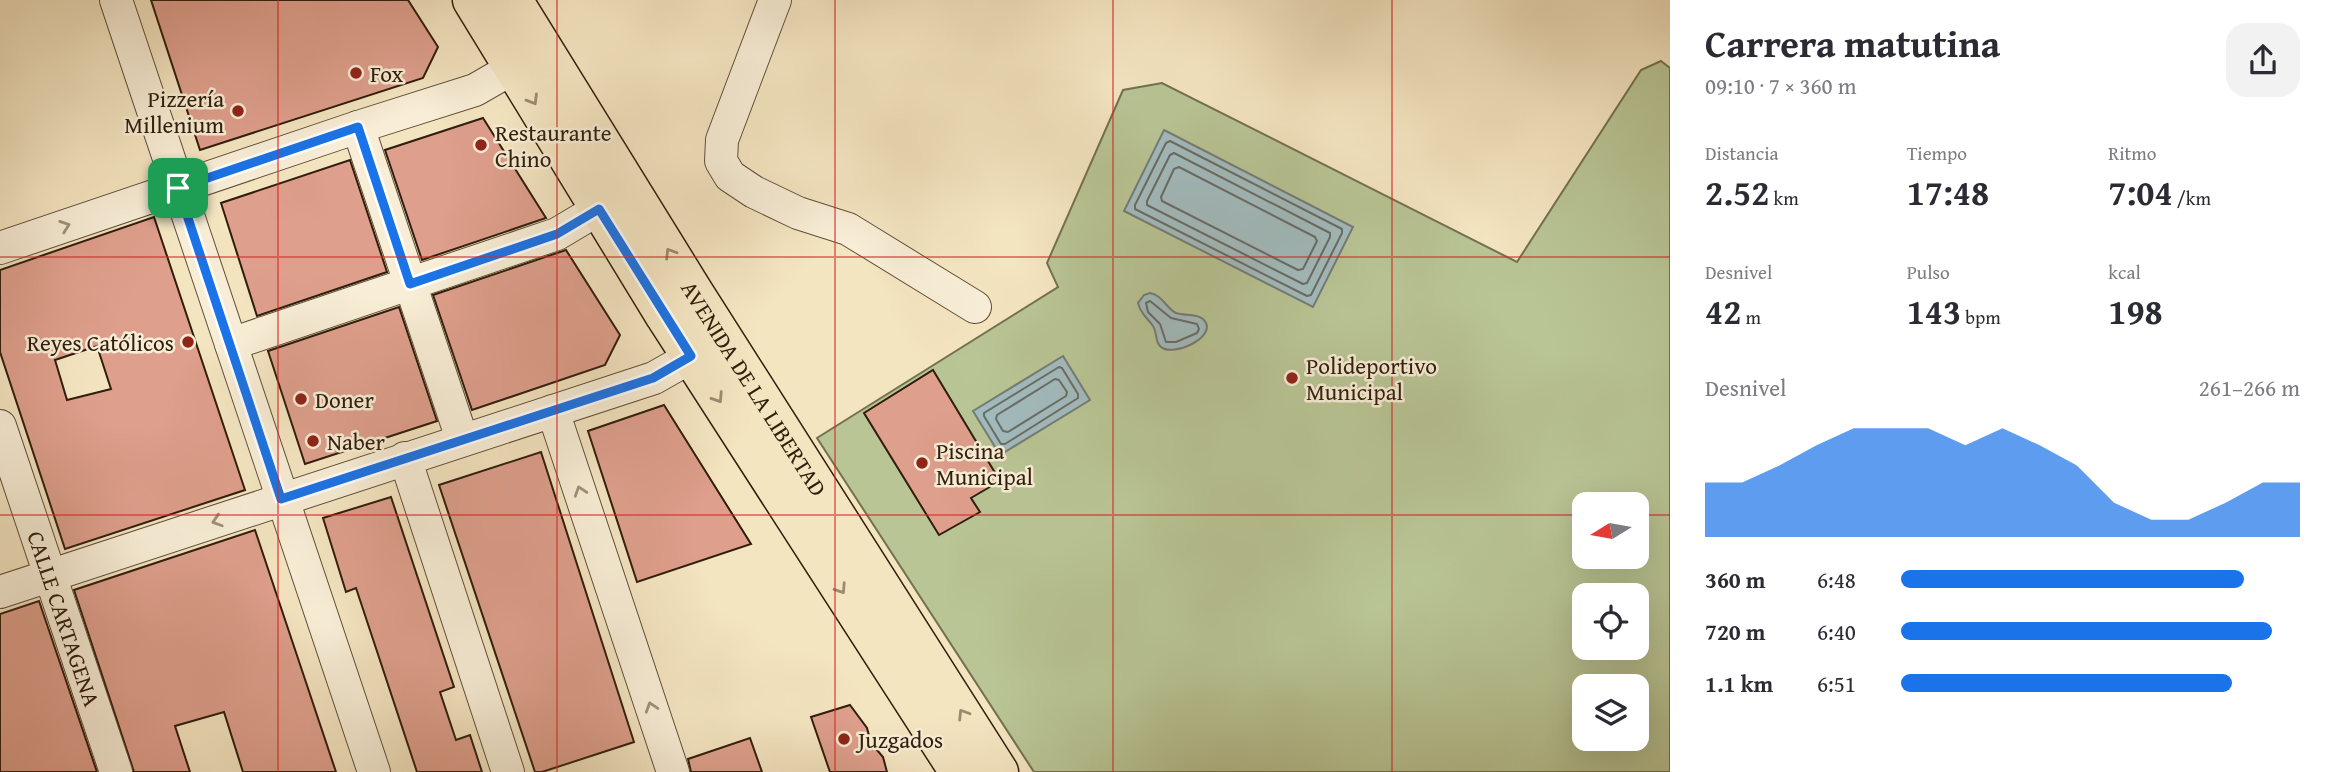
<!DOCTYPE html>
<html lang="es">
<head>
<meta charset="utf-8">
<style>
  :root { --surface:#fff; --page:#f2f2f3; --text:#2b2b33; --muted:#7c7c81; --accent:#1a73e8 }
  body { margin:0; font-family:"Gentium Book Plus",serif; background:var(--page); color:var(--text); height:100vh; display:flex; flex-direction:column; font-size:26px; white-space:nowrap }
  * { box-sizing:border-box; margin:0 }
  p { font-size:23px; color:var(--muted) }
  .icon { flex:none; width:38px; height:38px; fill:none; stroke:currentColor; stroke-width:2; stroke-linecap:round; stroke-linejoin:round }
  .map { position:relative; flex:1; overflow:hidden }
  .details { display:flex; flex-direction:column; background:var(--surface); width:665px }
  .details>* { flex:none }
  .needle { width:46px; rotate:259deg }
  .controls { position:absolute; left:1572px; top:492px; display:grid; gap:14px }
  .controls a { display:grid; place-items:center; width:77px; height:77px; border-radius:14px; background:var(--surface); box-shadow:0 7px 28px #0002; font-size:35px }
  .pin { position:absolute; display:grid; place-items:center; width:60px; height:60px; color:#fff; margin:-30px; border-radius:14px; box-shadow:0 4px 10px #0006 }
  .round { display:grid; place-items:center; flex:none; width:74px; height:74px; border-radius:21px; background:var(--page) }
  .overview { display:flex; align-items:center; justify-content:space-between; height:119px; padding:0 35px }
  h1 { font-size:38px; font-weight:700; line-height:52px }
  .metrics { display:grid; grid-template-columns:repeat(3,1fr); gap:10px; height:119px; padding:7px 35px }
  .metrics div { display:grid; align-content:center }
  .metrics b { font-size:35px; font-weight:700 }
  .metrics small { font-size:19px; font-weight:400 }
  .metrics p { font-size:19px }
  .chart { height:196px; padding:14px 35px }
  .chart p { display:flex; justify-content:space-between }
  .chart svg { width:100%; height:126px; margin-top:7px; fill:var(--accent); opacity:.7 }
  ul { padding:0 35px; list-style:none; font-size:23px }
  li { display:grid; grid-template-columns:112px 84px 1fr; align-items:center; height:52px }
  li i { height:18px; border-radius:9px; background:var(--accent) }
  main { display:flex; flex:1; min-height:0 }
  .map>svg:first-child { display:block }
  .green { fill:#b9c595; stroke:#747150; stroke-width:2; fill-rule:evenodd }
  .water { fill:#a2bcbf; stroke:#747c77; stroke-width:2 }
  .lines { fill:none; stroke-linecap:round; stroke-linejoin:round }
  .shore { stroke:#696c66; stroke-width:2 }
  .building { fill:#de9f8c; stroke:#301d0c; stroke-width:2; fill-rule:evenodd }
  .minor-casing { stroke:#614f39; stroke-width:34 }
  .major-casing { stroke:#301d0c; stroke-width:41 }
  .minor { stroke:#f8eed7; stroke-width:32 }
  .major { stroke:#f4e5c1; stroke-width:38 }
  .oneway { stroke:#9c8b70 }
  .oneway2 { stroke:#9e907c }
  .route-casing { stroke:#fff; stroke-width:14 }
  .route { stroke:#1a73e8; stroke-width:9 }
  .grid { fill:none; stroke:#d62828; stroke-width:2; stroke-opacity:0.55 }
  .poi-dot { fill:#8f2418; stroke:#f8eed7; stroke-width:2.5 }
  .labels { text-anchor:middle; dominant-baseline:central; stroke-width:5; stroke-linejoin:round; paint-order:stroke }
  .poi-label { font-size:23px; fill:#301d0c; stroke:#f8eed7; text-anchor:start }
  .street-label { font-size:23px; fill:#301d0c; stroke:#f8eed7 }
</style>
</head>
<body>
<main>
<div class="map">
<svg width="1670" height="772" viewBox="0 0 1670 772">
  <rect width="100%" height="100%" fill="#f4e5c1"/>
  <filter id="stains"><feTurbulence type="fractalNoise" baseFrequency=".00286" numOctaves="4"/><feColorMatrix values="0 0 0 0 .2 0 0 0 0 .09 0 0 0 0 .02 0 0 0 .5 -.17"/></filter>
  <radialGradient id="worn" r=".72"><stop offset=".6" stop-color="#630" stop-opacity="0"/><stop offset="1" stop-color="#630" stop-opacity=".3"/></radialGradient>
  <path class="green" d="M1661 61 1670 68V772H1034L817 438 1058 287 1047 263 1123 90 1162 83 1517 262 1641 70ZM1584 504H1636V556H1584ZM1584 595H1636V648H1584ZM1584 686H1636V738H1584Z"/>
  <path class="water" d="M1164 130 1353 227 1313 307 1124 211Z
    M1150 293C1162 295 1166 308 1176 313 1184 316 1196 313 1203 319 1221 336 1171 359 1160 346 1155 341 1157 332 1153 326 1147 317 1141 315 1138 303L1144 295Z
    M1063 356 1090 400 1000 455 973 411Z"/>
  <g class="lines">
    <path class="shore" d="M1170 141 1342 229V233L1311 295 1307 296 1135 209V205L1166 143Z
      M1174 153 1330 233V237L1307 283 1303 284 1147 205V201L1170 155Z
      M1179 167 1315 237 1317 241 1303 269 1298 270 1162 201 1161 197 1174 169Z
      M1150 301 1171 318 1197 324 1199 329 1197 333 1176 342H1166L1160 324 1148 312 1146 303Z
      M1059 367 1062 368 1078 394V398L1005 444H1001L984 416V413Z
      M1055 379 1059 380 1067 392 1066 396 1008 432 1003 431 996 419 997 415Z"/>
  </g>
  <path class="building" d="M151 0H408L438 47 423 78 200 150Z
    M483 118 546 218 422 260 385 150Z
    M350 160 387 272 257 316 221 203Z
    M154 217 245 490 65 549 0 352V270ZM97 346 111 389 67 400 55 360Z
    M566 250 620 335 605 365 472 410 433 295Z
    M399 307 437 421 305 464 268 351Z
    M933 370 1000 481 971 498 980 512 939 535 864 413Z
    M664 405 751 544 637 582 588 431Z
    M541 452 634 742 542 772H535L439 485Z
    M391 497 454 687 440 692 456 740 470 735 482 772H417L356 588 346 592 323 518Z
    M255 530 336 772H243L224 712 175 726 190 772H134L74 590Z
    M39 601 97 772H0V614Z
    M850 705 867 728 871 743 883 757 887 772H830L811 717Z
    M750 738 762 772H691L688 759Z"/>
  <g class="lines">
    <g class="minor-casing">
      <g id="minor">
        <path d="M116 0 374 772"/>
        <path d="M775 0 722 140 721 161 730 176 754 192 798 213 848 229 975 307"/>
        <path d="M358 127 462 439"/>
        <path d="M0 248 358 127 475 90 513 68"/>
        <path d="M231 344 557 234 599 209"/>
        <path d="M553 411 673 772"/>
        <path id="s1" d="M0 426 116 772"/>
        <path d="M405 458 508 772"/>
        <path d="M0 592 654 378 712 345"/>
      </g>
    </g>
    <g class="major-casing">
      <g id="major">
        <path d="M472 0 665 316 959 772"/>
        <path id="s2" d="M513 0 693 291 999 772"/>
      </g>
    </g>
    <use href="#minor" class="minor"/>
    <use href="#major" class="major"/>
  </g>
  <defs><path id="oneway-chevron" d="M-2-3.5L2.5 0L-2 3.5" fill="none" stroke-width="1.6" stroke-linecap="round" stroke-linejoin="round" transform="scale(1.75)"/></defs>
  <g class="oneway">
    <use href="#oneway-chevron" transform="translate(533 100) rotate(59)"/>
    <use href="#oneway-chevron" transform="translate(670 253) rotate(-122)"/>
    <use href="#oneway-chevron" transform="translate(718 398) rotate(57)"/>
    <use href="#oneway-chevron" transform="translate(841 589) rotate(57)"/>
    <use href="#oneway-chevron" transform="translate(963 714) rotate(-122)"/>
  </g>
  <g class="oneway2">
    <use href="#oneway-chevron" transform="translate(65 226) rotate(-19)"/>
    <use href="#oneway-chevron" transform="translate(580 491) rotate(-108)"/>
    <use href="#oneway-chevron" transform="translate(217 521) rotate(162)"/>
    <use href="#oneway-chevron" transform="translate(651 707) rotate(-108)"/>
  </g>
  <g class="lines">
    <g class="route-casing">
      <path id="route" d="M358 127 410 284 557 234 599 209 691 356 653 378 281 499 178 188Z"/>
    </g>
    <use href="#route" class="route"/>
  </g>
  <path class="grid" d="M278 0V772M557 0V772M835 0V772M1113 0V772M1392 0V772M0 257H1670M0 515H1584M1636 515H1670"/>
  <g class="poi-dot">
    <circle cx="356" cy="73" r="7"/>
    <circle cx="238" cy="111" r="7"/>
    <circle cx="481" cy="145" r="7"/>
    <circle cx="188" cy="342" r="7"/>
    <circle cx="1292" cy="378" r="7"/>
    <circle cx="301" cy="399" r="7"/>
    <circle cx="313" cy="441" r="7"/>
    <circle cx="922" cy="463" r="7"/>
    <circle cx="844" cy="739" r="7"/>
  </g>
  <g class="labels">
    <g class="poi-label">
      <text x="370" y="73">Fox</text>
      <text x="224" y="98" text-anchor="end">Pizzería<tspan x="224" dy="26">Millenium</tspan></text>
      <text x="495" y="132">Restaurante<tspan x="495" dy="26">Chino</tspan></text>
      <text x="174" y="342" text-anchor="end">Reyes Católicos</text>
      <text x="1306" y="365">Polideportivo<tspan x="1306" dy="26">Municipal</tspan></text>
      <text x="315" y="399">Doner</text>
      <text x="327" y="441">Naber</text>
      <text x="936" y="450">Piscina<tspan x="936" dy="26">Municipal</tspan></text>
      <text x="858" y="739">Juzgados</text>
    </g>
    <g class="street-label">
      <text stroke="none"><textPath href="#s2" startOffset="457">AVENIDA DE LA LIBERTAD</textPath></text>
      <text stroke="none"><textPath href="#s1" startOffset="203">CALLE CARTAGENA</textPath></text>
    </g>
  </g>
  <rect width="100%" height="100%" filter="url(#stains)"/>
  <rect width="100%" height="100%" fill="url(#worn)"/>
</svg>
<div class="controls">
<a><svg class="needle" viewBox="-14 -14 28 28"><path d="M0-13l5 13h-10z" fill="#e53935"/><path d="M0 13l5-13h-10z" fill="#7c7c81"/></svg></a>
<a><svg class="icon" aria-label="locate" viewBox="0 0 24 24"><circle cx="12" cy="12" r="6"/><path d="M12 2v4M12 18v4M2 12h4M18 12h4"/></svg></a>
<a><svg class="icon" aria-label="layers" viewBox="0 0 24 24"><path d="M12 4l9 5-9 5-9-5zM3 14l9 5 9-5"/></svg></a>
</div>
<div class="pin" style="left:178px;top:188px;background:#1e9e55"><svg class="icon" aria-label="arrive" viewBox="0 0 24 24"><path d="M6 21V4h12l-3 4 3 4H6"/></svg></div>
</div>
<section class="details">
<div class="overview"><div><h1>Carrera matutina</h1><p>09:10 · 7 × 360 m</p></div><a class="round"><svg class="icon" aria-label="share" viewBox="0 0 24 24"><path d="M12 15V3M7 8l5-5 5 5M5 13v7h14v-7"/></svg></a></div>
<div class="metrics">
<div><p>Distancia</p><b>2.52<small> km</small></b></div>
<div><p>Tiempo</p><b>17:48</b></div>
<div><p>Ritmo</p><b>7:04<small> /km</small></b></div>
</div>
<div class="metrics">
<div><p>Desnivel</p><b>42<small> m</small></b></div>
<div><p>Pulso</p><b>143<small> bpm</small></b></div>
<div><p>kcal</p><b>198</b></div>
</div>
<div class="chart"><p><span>Desnivel</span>261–266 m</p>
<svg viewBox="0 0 160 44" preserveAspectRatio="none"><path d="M0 44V25L10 25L20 19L30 12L40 6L50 6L60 6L70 12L80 6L90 12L100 19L110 32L120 38L130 38L140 32L150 25L160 25V44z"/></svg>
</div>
<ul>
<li><b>360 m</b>6:48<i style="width:86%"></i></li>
<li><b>720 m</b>6:40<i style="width:93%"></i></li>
<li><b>1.1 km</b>6:51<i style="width:83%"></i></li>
</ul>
</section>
</main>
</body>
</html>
